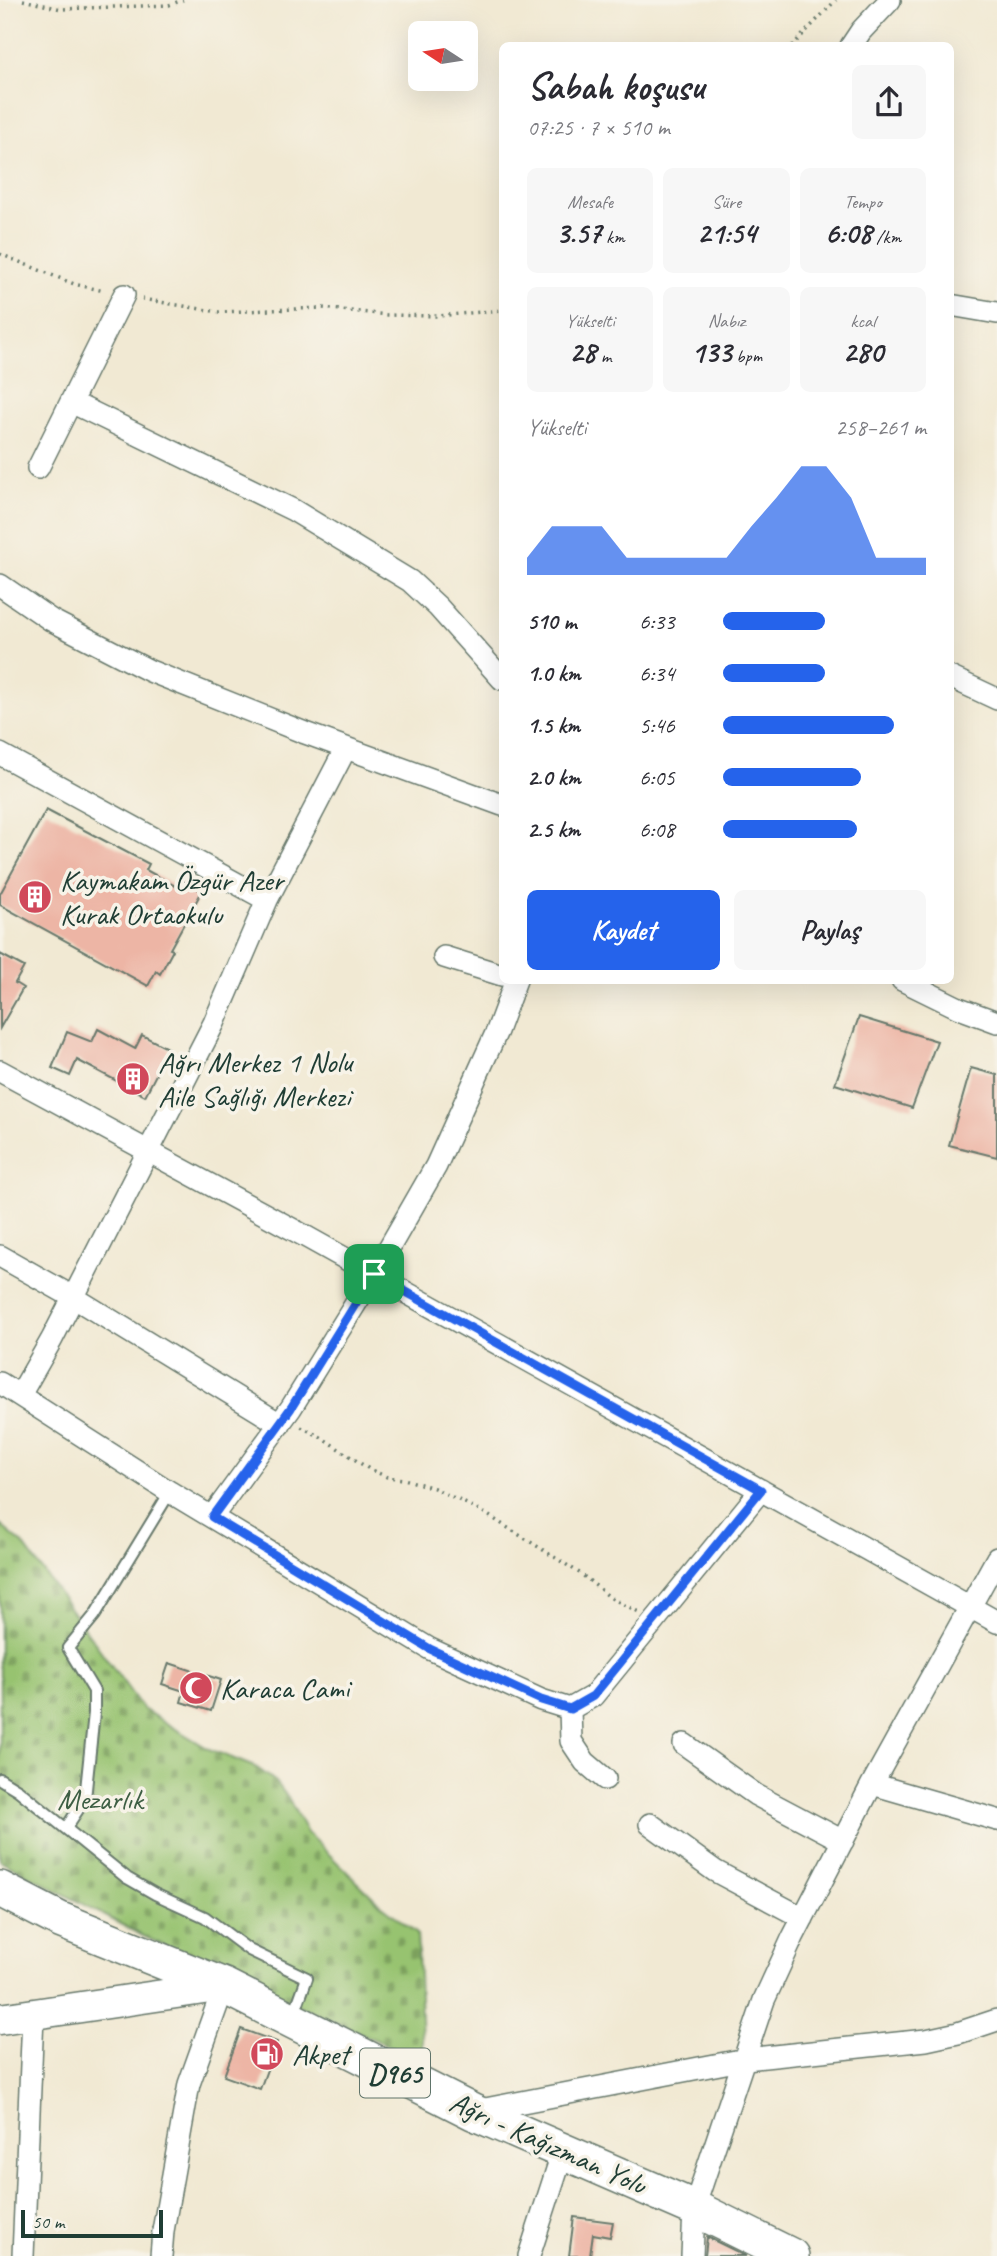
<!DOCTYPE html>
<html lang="tr">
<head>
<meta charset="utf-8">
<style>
  :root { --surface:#fff; --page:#f7f7f7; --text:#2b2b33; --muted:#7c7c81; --accent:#2563eb }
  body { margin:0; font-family:Caveat,sans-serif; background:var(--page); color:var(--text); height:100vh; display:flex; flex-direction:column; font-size:26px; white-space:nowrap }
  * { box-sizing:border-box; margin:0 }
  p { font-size:23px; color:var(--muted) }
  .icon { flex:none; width:38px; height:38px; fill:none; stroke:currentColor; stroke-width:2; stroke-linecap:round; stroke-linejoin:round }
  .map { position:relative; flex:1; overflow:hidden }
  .details { position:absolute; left:499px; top:42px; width:455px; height:942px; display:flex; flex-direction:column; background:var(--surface); border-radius:10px; box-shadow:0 7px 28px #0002 }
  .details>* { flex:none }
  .needle { width:46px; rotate:282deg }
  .buttons { position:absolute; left:408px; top:21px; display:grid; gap:14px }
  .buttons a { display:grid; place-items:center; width:70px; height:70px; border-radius:10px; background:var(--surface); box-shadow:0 7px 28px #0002; font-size:35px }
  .scale { position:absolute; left:21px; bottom:18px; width:142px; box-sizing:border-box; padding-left:7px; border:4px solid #1f3d34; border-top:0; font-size:19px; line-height:24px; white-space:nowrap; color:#1f3d34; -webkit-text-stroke:5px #f7f3e8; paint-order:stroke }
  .pin { position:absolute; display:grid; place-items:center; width:60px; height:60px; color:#fff; margin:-30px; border-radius:14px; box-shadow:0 4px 10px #0006 }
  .round { display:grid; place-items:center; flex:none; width:74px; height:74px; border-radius:10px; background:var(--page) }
  .head { display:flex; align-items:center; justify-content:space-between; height:119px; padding:0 28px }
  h1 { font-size:38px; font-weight:800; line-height:52px }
  .metrics { display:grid; grid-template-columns:repeat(3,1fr); gap:10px; height:119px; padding:7px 28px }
  .metrics div { display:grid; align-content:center; border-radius:10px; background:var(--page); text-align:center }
  .metrics b { font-size:30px; font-weight:800 }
  .metrics small { font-size:19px; font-weight:400 }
  .metrics p { font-size:19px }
  .chart { height:196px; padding:14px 28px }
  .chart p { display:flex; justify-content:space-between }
  .chart svg { width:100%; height:126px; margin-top:7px; fill:var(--accent); opacity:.7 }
  .primary-button { display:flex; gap:14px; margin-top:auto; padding:14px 28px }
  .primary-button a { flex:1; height:80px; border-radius:10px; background:var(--accent); color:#fff; font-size:28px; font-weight:800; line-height:80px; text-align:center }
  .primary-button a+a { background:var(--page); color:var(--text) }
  ul { padding:0 28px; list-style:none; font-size:23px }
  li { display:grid; grid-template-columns:112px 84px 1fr; align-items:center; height:52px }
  li i { height:18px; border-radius:9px; background:var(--accent) }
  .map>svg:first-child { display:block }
  .cemetery { fill:url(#cemetery-stones); stroke:#5b8052; stroke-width:2 }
  .building { fill:#edb5a5 }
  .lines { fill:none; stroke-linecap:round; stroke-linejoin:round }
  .lane-casing { stroke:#68796c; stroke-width:14 }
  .street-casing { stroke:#68796c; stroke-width:24 }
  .secondary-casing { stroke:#68796c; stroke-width:33 }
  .primary-casing { stroke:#68796c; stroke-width:38 }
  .path { stroke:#68796c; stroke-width:3.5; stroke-dasharray:2 5; stroke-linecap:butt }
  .lane { stroke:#fff; stroke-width:10 }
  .street { stroke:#fff; stroke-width:21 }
  .secondary { stroke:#fff; stroke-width:30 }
  .primary { stroke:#fff; stroke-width:35 }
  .route-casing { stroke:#fff; stroke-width:14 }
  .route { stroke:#2563eb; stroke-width:9 }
  .labels { text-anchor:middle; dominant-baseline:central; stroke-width:7; stroke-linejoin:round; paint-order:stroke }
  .shield { fill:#f7f3e8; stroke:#60746a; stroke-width:2 }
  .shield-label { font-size:28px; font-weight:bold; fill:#1f3d34 }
  .poi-label { font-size:30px; fill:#1f3d34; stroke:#f7f3e8; text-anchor:start }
  .park-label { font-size:30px; fill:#3d5e43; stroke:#f7f3e8 }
  .street-label { font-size:30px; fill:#1f3d34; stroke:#f7f3e8 }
</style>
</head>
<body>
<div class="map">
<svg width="997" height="2256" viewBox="0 0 997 2256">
  <defs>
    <pattern id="cemetery-stones" width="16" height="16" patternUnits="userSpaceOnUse" patternTransform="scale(1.75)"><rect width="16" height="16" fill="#97c370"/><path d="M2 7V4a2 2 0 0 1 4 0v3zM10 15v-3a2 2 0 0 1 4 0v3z" fill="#7ba05d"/></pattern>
  </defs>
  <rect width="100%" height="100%" fill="#f7f3e8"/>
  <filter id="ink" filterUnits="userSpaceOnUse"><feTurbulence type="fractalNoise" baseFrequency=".0143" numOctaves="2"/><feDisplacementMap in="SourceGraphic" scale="14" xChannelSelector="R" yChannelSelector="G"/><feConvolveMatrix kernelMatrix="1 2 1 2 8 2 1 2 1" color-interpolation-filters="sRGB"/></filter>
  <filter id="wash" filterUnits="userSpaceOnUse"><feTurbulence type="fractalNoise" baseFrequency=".00686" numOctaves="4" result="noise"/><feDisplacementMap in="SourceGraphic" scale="28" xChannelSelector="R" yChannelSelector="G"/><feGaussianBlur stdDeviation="1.57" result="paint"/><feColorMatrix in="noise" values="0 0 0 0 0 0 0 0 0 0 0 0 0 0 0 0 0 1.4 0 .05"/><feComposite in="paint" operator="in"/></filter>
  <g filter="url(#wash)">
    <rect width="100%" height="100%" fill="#f1e9d3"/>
    <path class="cemetery" d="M0 1525 23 1544 143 1709 209 1749 257 1768 276 1782 288 1798 307 1833 381 1905 417 1933 423 2061 143 1936 0 1860Z"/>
    <g id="blocks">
      <path class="building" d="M46 810 149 864 146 870 177 887 181 880 202 891 170 949 173 950 160 974 156 971 148 986 0 905V894Z
        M0 954 24 967 15 983 23 988 0 1028Z
        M859 1017 937 1041 912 1108 835 1084Z
        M98 1029 135 1049 142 1035 169 1049 145 1096 77 1060 70 1076 52 1068 67 1032 92 1042Z
        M971 1068 997 1075V1157L949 1145Z
        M169 1663 221 1680 211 1711 181 1702 184 1691 162 1684Z
        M241 2029 277 2042 260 2089 224 2076Z
        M574 2217 613 2222 610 2237 593 2234 590 2256H569Z
        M707 2237 746 2256H705Z"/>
    </g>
  </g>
  <g filter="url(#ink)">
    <use href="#blocks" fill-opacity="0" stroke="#68796c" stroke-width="2"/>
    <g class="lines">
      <g class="lane-casing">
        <path id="lane" d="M0 1779 18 1790 127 1878 155 1894 205 1917 249 1950 307 1978 294 2014
          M66 1828 85 1799 94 1713V1691L68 1648 95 1615 170 1492"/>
      </g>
      <g class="street-casing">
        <path id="street" d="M851 46 861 31 890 0
          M950 305 997 313
          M71 402 293 510 410 581 438 607 502 679
          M38 468 124 295
          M0 585 51 620 150 671 305 733 502 805
          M950 677 997 699
          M0 754 267 900
          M444 957 502 975
          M902 980 959 1008 997 1022
          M0 1071 303 1235 997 1622
          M0 1256 73 1297 280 1424
          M0 1383 170 1492 430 1649 541 1700 570 1709 593 1696 761 1490
          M20 1395 52 1339 214 1023 267 900 346 748
          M212 1517 291 1408 374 1274 436 1166 497 1031 516 980
          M570 1709 571 1741 585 1762 605 1779
          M684 1744 756 1795 843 1841
          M872 1784 997 1820
          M650 1824 715 1871 803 1918
          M475 2111 746 2059 926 2040 958 2033 997 2020
          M23 2256 33 2016
          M161 2256 163 2231 189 2084 224 1986
          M529 2256 563 2151
          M692 2256 694 2208 764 2000 793 1937 872 1784 997 1558"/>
      </g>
      <g class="secondary-casing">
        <path id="secondary" d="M0 2019 224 1986"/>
      </g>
      <g class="primary-casing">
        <path id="primary" d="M0 1889 60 1920 224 1986 473 2112 694 2208 791 2256"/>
      </g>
      <path class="path" d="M23 0 61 9 169 5 183 0
        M792 46 836 0
        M0 254 74 284 104 291
        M142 299 219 312 322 308 387 315 438 316 502 310
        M301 1427 321 1437 369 1469 387 1477 404 1479 434 1488 483 1512 581 1574 611 1598 639 1612"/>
      <use href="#lane" class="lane"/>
      <use href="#street" class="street"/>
      <use href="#secondary" class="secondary"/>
      <use href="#primary" class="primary"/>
    </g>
  </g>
  <g class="lines" filter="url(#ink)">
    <g class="route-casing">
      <path id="route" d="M374 1274 761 1490 593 1696 570 1709 541 1700 430 1649 212 1517 291 1408Z"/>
    </g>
    <use href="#route" class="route"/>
  </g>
  <defs>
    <g id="building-disc" transform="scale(1.75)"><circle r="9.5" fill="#d1495b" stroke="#f7f3e8"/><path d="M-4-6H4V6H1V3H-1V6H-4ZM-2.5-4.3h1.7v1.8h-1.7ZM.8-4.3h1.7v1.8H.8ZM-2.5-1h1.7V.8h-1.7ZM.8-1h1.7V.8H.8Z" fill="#fff"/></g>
    <g id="mosque-disc" transform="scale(1.75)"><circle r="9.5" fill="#d1495b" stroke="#f7f3e8"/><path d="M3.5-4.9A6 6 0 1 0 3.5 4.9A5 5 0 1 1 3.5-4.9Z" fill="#fff"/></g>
    <g id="fuel-disc" transform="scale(1.75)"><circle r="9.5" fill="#d1495b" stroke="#f7f3e8"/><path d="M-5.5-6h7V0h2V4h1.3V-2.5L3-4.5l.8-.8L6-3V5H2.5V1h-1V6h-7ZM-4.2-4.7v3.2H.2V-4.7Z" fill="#fff"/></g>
  </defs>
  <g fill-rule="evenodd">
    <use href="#building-disc" x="35" y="897"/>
    <use href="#building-disc" x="133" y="1079"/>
    <use href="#mosque-disc" x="196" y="1688"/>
    <use href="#fuel-disc" x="267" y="2054"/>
  </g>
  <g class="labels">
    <rect class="shield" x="360" y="2048.5" width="70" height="49" rx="5"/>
    <g class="shield-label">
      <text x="395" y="2073">D965</text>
    </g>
    <g class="poi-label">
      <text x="60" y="880">Kaymakam Özgür Azer<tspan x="60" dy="34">Kurak Ortaokulu</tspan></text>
      <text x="158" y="1062">Ağrı Merkez 1 Nolu<tspan x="158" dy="34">Aile Sağlığı Merkezi</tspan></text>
      <text x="220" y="1688">Karaca Cami</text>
      <text x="292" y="2054">Akpet</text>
    </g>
    <g class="park-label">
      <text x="100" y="1799">Mezarlık</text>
    </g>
    <g class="street-label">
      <text transform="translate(548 2143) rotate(24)">Ağrı - Kağızman Yolu</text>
    </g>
  </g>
</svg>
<div class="buttons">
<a><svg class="needle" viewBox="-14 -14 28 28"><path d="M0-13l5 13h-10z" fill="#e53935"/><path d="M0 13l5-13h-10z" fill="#7c7c81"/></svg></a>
</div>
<div class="scale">50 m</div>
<div class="pin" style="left:374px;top:1274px;background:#1e9e55"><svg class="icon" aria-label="arrive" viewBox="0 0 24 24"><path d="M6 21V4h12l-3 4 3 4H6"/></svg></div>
<section class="details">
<div class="head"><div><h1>Sabah koşusu</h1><p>07:25 · 7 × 510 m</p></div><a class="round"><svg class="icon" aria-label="share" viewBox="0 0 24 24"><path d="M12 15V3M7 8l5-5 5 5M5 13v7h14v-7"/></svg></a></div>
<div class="metrics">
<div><p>Mesafe</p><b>3.57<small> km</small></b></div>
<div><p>Süre</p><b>21:54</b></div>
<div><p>Tempo</p><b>6:08<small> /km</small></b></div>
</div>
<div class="metrics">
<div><p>Yükselti</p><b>28<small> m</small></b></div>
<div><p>Nabız</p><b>133<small> bpm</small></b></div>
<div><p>kcal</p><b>280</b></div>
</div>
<div class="chart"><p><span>Yükselti</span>258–261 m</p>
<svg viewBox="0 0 160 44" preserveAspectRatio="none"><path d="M0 44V38L10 27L20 27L30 27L40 38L50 38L60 38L70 38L80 38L90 27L100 17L110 6L120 6L130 17L140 38L150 38L160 38V44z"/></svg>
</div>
<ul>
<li><b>510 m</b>6:33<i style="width:50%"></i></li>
<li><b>1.0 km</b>6:34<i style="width:50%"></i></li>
<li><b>1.5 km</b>5:46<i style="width:84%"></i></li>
<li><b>2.0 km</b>6:05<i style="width:68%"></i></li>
<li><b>2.5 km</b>6:08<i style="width:66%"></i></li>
</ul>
<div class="primary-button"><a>Kaydet</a><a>Paylaş</a></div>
</section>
</div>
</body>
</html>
